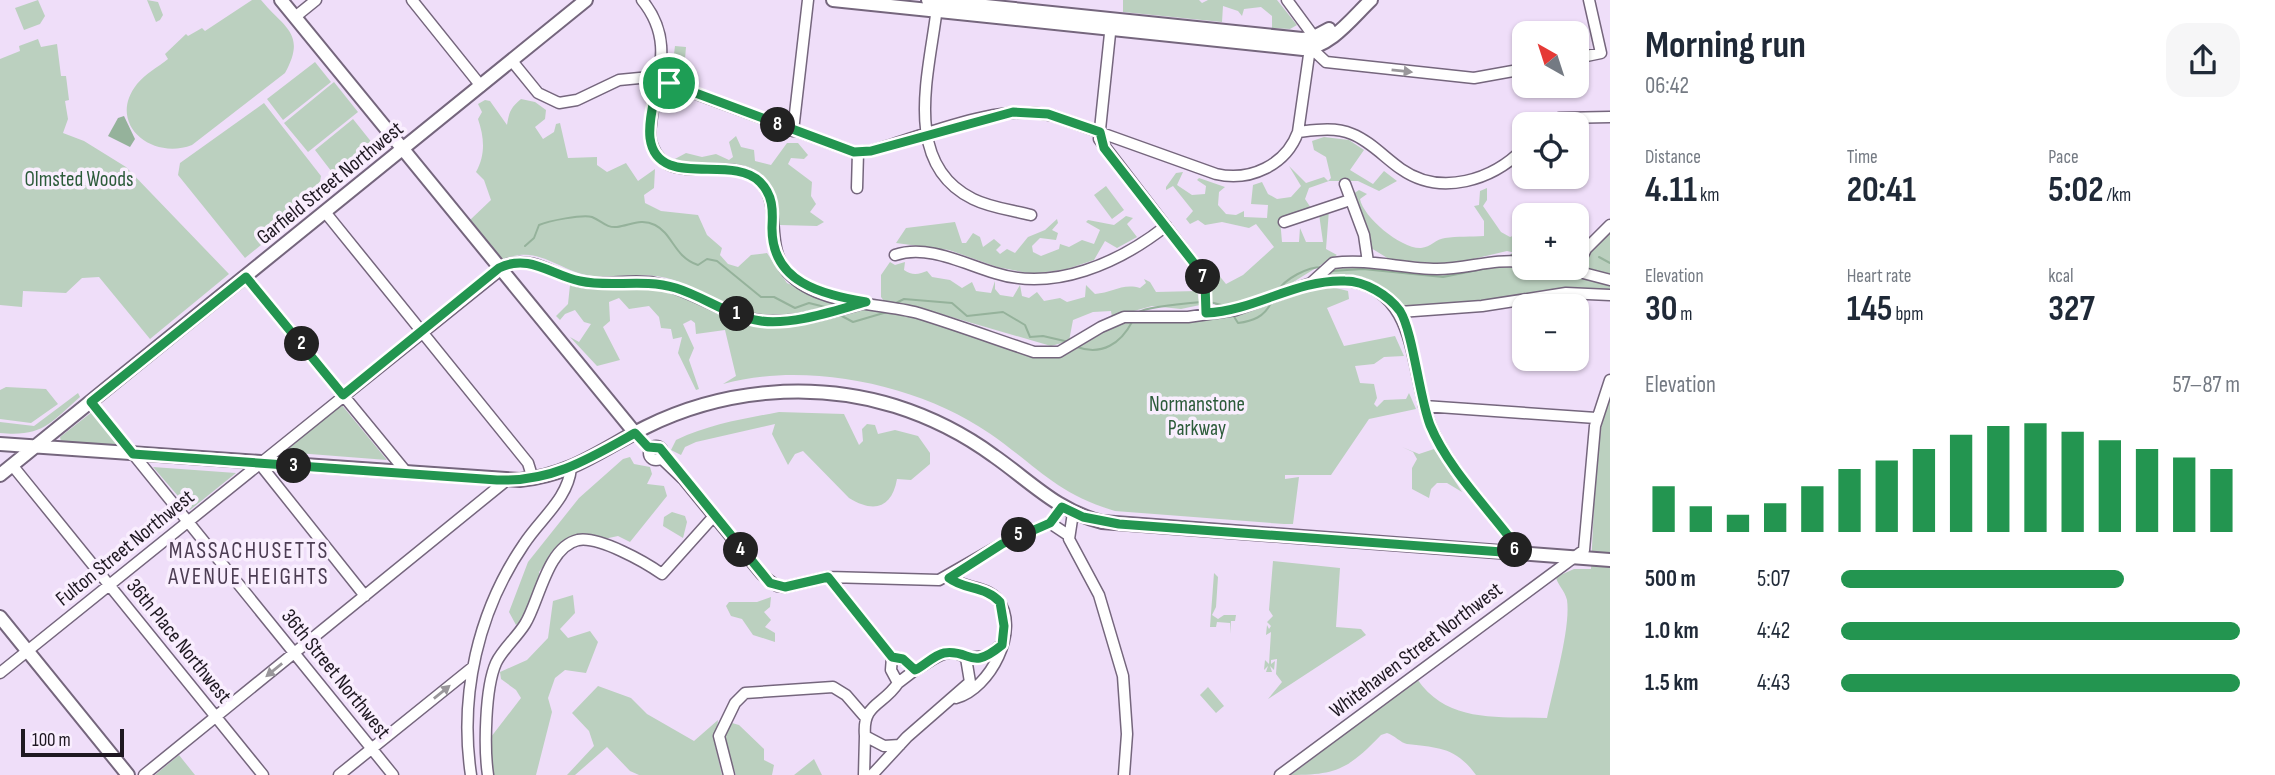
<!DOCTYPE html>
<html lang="en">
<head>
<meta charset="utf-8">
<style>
  :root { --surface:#fff; --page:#f6f6f7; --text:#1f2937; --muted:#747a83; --accent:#239550 }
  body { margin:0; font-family:"Sofia Sans Condensed",sans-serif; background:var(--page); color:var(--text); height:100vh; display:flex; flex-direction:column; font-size:26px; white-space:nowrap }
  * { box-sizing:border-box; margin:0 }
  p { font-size:23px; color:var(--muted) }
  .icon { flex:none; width:38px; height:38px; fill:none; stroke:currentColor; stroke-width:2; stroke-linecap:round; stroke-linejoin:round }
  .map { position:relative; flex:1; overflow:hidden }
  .side { display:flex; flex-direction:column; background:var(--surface); width:665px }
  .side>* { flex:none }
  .needle { width:46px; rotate:321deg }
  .fabs { position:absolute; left:1512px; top:21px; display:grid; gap:14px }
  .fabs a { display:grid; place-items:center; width:77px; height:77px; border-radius:14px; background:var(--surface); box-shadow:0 2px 5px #0004; font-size:35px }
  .scale { position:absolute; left:21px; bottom:18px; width:103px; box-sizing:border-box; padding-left:7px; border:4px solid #1e1821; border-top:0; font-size:19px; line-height:24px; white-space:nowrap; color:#1e1821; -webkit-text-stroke:5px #f9eefe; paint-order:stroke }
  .pin { position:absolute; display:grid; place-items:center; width:60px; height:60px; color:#fff; margin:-30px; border:4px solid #fff; border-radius:50%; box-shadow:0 2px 7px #0007 }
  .km { position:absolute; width:35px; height:35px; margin:-18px; border-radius:50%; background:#222; color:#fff; font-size:19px; line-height:35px; text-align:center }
  .round { display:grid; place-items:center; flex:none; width:74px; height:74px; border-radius:21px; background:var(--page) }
  .headline { display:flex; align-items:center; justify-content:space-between; height:119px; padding:0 35px }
  h1 { font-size:38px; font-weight:700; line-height:52px }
  .metrics { display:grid; grid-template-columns:repeat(3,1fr); gap:10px; height:119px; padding:7px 35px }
  .metrics div { display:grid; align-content:center }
  .metrics b { font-size:35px; font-weight:700 }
  .metrics small { font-size:19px; font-weight:400 }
  .metrics p { font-size:19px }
  .chart { height:196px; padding:14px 35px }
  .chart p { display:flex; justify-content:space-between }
  .chart svg { width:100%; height:126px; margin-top:7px; stroke:var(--accent); stroke-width:6 }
  ul { padding:0 35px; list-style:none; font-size:23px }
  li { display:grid; grid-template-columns:112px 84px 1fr; align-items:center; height:52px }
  li i { height:18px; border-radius:9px; background:var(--accent) }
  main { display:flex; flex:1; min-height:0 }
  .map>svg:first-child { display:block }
  .green { fill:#bbd0bf }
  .water { fill:#95b29b }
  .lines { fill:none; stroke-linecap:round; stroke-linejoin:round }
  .stream { stroke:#95b29b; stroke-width:2 }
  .minor-casing { stroke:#75667d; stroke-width:13 }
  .major-casing { stroke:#75667d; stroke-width:16 }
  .minor { stroke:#fff; stroke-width:10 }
  .major { stroke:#fff; stroke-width:12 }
  .oneway { fill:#9a979b }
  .route-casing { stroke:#fff; stroke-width:14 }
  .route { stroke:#239550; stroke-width:9 }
  .labels { text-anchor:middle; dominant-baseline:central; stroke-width:7; stroke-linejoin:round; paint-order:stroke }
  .park-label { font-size:21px; fill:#2c5b3a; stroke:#f9eefe }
  .street-label { font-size:21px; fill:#1e1821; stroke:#f9eefe }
  .neighbourhood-label { font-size:23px; letter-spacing:2px; fill:#4c3d53; stroke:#f9eefe }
</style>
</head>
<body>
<main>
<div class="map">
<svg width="1610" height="775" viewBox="0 0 1610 775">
  <rect width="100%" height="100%" fill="#efdef9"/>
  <path class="green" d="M38 0 45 16 40 24 24 30 15 8Z
    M147 0 158 2 163 15 160 20 156 22Z
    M252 0H261C284 28 307 33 285 73L192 145C151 161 106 123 137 84 145 74 158 67 168 59L165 54 186 34 188 36 202 28 205 31Z
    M1123 0H1199L1202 3 1208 0H1277L1297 25 1290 29 1272 28V16L1261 7 1244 9 1242 16 1238 11 1223 6 1222 22 1123 12Z
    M38 39 41 47 57 44 61 76H66L69 100 65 101 68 119 63 133 84 141 126 167 229 274 150 339 99 277 82 278 66 293 23 291 22 307 0 305V59L20 51 19 46Z
    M675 46 686 47 684 71 672 70Z
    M315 62 331 82 283 120 267 99Z
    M334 82 358 112 308 152 284 123Z
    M521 99 535 102 546 110 545 119 535 127 543 139 554 132 556 124 560 123 568 158 597 157V165L607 172 626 163 638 181 655 169 654 188 644 195 645 203 661 211 698 215 707 235 722 248 720 255 728 264 738 267 751 255 767 253 787 283 809 293 830 297 852 310 892 309 1046 358C1076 351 1097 324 1127 318 1158 312 1192 321 1223 314 1263 305 1307 278 1348 291L1349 299 1327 308 1344 346 1395 336 1404 356 1384 357 1374 364 1355 366 1360 383 1374 384 1377 398 1374 404 1377 407 1384 400 1406 399 1409 393 1416 409 1369 419 1331 475H1285V479L1299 477 1293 524H1284L1115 511C1055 493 1037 466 989 433 918 384 805 361 723 384L736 376 725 330 696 334 695 323 691 320 683 324 694 348 689 360 699 389 696 390 678 353 682 337 673 339 671 329 661 328 659 317 649 306 629 309 619 298 609 302 610 321 603 327 620 360 597 366 570 337 579 342 591 324 584 322 575 310 565 314 560 320 556 316 568 304 570 285C594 291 617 284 641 287 675 290 698 305 728 319L732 308C711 301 694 287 674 280 648 271 620 278 593 276 558 272 539 243 502 260L470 220 491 200 484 180 476 172C486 154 484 137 478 119L482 112 478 104 485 100 490 101 507 125C509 113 510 108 521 99Z
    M264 103 321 176 317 199 245 258 178 175 180 163Z
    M353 119 377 149 338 180 315 150Z
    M736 136 741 147 754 150 755 161 771 165 787 143H798L808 155 804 159 791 158 788 164 812 182 811 196 816 204 810 212 824 222 817 226 780 225C775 213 778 200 771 187 746 144 702 178 673 160L686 153 702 157 716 154 729 160 733 157 729 142Z
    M1324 137 1349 140 1364 150 1350 170 1373 184 1384 171 1397 181 1379 191 1358 181H1329L1309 188 1305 199 1311 208 1280 219 1282 242H1299L1300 228 1306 242H1323L1319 214 1329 210 1326 249 1337 255 1282 289 1233 308 1219 309 1209 297 1206 273 1213 268 1226 284 1243 275 1274 247 1256 224 1249 228 1222 222 1205 225 1198 220 1190 224 1186 219 1193 211 1173 186 1166 190V187L1176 173 1183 172 1177 185 1192 195 1205 194 1206 186 1197 180 1199 178 1225 187 1219 192 1218 205 1226 214 1236 215 1244 211V217L1267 218 1268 205 1251 204 1253 185 1262 182 1268 194 1277 199 1291 197 1301 186 1289 166 1306 183 1324 177 1328 181 1331 178 1326 157 1314 150 1312 141Z
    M1106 186 1124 210 1112 219 1094 195Z
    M1487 188V200L1483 206 1501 232 1510 237 1515 235 1516 225 1524 223V255L1507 251 1448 265 1389 259 1371 248 1353 194 1359 190 1367 194 1360 199C1363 217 1401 249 1421 248 1431 247 1436 239 1445 238 1457 236 1471 237 1484 236V221L1474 206 1479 205 1480 191Z
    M1126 216 1133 218 1127 224 1137 237 1117 248 1105 241 1094 260 1067 269 1033 274 997 267 949 250 896 243 906 228 955 222 962 243H966L973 233 980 237 983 247 994 239 1001 245 996 250 1000 254 1007 249 1015 253 1028 237 1045 230 1057 219 1058 223 1052 230 1058 233 1056 240 1040 238 1032 246 1033 252 1041 256 1059 249 1060 244 1069 247 1082 240 1094 244 1100 230 1086 222 1088 220 1114 225Z
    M1610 224V277L1577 266V256Z
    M890 262 895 265 905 262 904 270C912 276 920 274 927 271L932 277 950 280 962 288 972 282 976 291 991 293 995 281V289L1000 295 1013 297 1020 285 1022 296 1029 298 1037 292 1044 301 1060 298 1067 302 1085 297 1086 285 1095 294C1112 293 1122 283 1140 288L1146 283 1144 279 1150 282 1156 292 1197 291 1200 305 1181 309 1152 306 1112 317 1111 311 1093 312 1073 320 1069 341 1051 346 917 307 884 301 881 297V275Z
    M1496 262 1575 272 1610 282V291L1400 308C1372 274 1357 289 1322 276L1330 268 1341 265 1436 271Z
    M6 387 46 389 58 404 31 423 0 419V390Z
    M1610 391V775H1476C1455 746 1437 748 1407 744 1401 743 1394 735 1387 733L1381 735C1348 769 1337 775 1291 775L1417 679C1448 724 1498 716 1547 718 1553 688 1571 628 1567 600 1565 591 1557 584 1556 577L1574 569H1591L1597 438Z
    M78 393 80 397C50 423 43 437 0 433V422L34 426Z
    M341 404 387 460 284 452Z
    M92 412 118 442 117 445 61 442 60 437Z
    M779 412 844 414 859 445 863 441 862 429 867 424 875 425 878 434 895 430 918 436 930 453V464L911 480 897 479C892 507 875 514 849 498L803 451 795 454 788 465 772 434 775 424 696 442 685 447 681 455 671 450 676 440C710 424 743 419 779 412Z
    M1402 447 1419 454 1434 449 1462 492 1447 483H1437L1431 489 1429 498 1412 489V468L1417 459 1413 452Z
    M630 457 634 464 650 467 652 474 647 484 664 486 667 496 630 542 618 536 604 539 580 534 560 545 539 572 540 578 524 618 516 625 509 612 528 562 579 498 623 459Z
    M153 467 236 473 190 510Z
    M672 512 685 516 687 522 683 538 663 526 664 517Z
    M1273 561 1340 568 1336 627 1361 629 1366 635 1268 699 1282 682 1276 674 1277 659 1271 660V664L1275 661 1274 670 1270 666 1272 672H1266L1268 666 1264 670 1265 660 1269 664 1271 632 1266 635 1267 625 1269 629 1271 626 1267 622 1273 616 1269 610Z
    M1214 573 1218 577 1216 607 1212 615 1218 619 1224 615H1236L1235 621H1231L1230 634V623L1217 622 1216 627H1210Z
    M573 595 575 613 560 629 568 638 590 631 598 642 586 673 565 670 555 678 548 698 552 712 536 775H492L491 737 521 698 516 690 501 679 500 672 527 660 548 638 553 601Z
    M771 597 770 607 764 612 771 620 765 627 775 633V642L753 635 742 619 731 616 726 606 729 602H757Z
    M598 686 631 698 647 714 694 741 718 720 715 745 722 775H639L630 771 607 747 575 775H567L594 746 589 731 572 713Z
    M1208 687 1224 706 1216 713 1200 695Z
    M732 723 739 725 764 749V760L774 765 772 775H736C731 758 718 738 732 723Z
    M179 755 195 775H155Z
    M814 759 822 775H794Z"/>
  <path class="water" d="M124 116 135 139 130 147 108 136 118 118Z"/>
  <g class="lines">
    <path class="stream" d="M525 246 534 238 539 225C548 221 583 214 592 217 602 221 606 228 617 227 631 225 641 218 655 225 673 234 674 257 698 265L707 259 717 261 761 297H774L795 308 809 303 829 308
      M1510 256 1524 246
      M1599 257 1610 263
      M1331 271 1363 269 1443 277 1498 266
      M1277 292C1285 278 1308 267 1322 267
      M1210 302 1225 306
      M896 303 904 299 952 303 967 316 1003 312 1025 325 1030 337 1043 336 1069 342
      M1139 312C1146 307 1190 303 1201 302
      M840 315 853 322 887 312
      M1233 315 1238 323C1253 321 1264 317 1271 303
      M1077 347C1102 356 1121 343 1132 322"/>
    <g class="minor-casing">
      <path id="minor" d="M412 0 481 86
        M642 0C673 38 659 71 652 116 651 126 648 137 653 147 668 187 725 157 754 177 786 199 762 243 788 273 818 306 878 302 918 313 957 325 995 339 1034 352H1059L1101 327 1124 317H1188L1236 310 1311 283 1333 263C1368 258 1403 269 1437 269 1468 269 1493 258 1524 262
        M937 7C930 71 900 163 973 199 991 208 1012 210 1031 215
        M295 17 316 0
        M1111 24 1099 139 1197 267 1205 283 1206 313
        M1311 48 1326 62 1474 78 1524 69
        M1577 58 1601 53 1589 0
        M512 61 538 93 559 103 577 100 619 80 650 77 854 152 871 151C924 136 1000 101 1054 116L1216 174C1250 182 1286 165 1298 132L1312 34 1287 0
        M1545 124 1559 118 1610 117
        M793 131 808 0
        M1298 132C1316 130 1335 127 1352 134 1370 141 1385 158 1401 169 1441 197 1493 180 1524 148
        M1345 184 1364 235 1368 262
        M857 188 858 152
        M325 212 528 463 533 479
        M1284 222 1350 200
        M895 255C928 244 964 264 995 273 1054 292 1119 263 1166 226
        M1564 268 1610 280
        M1577 268 1586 249 1610 225
        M246 277 407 473
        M1311 283C1323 283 1336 280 1348 281 1421 290 1409 377 1432 429 1449 468 1484 504 1510 538L1516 553
        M1400 312 1482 306 1566 293 1610 295
        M91 402 393 775
        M1424 406 1596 418
        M649 453a7 7 0 1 1 14 0a7 7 0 1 1-14 0Z
        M661 458 683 479 761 574 777 586 785 587 828 577 939 580 1002 544 1050 523 1062 507
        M259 463 365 596
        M12 465 263 775
        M1073 513 1069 539 1099 595 1123 676 1127 734 1124 775
        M1050 523 1068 535
        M828 577 892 657
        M949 577C963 589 986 585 998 600 1021 629 990 689 956 698
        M892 657 903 659 915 670 898 683 891 670Z
        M966 658 987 656 1001 645
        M0 673 508 264C533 256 556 276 579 281 604 287 630 278 655 283 686 289 711 306 740 316 779 329 824 314 862 304
        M898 683C883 706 862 703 865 736L884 746 900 745
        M144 775 507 480
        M339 775 473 667
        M471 775C459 695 478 611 524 544 540 519 568 499 571 468
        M488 775C484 748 485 688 496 663 502 650 517 637 525 624 539 602 547 547 578 540 599 536 645 562 662 574L714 516
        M729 775 719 736 735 703 745 693 833 687 846 695 865 717
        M864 775 865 736
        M872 775 907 737 970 682 966 658C946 644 932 662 915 670
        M1280 775 1584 550 1595 426 1610 380"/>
    </g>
    <g class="major-casing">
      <path id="major" d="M281 0 635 433
        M833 0 1303 49C1331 47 1352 18 1371 0
        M928 0 1302 39 1312 38 1329 29
        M0 444 520 480C570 476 604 448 646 427 723 389 813 381 895 406 930 417 964 434 994 456 1030 481 1057 511 1102 522L1610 560
        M0 475 586 0
        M0 617 128 775"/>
    </g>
    <use href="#minor" class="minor"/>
    <use href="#major" class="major"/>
  </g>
  <defs><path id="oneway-solid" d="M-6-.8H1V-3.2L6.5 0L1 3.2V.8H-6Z" transform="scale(1.75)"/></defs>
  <g class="oneway">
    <use href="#oneway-solid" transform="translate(1402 71) rotate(6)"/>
    <use href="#oneway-solid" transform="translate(274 670) rotate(141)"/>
    <use href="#oneway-solid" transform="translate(442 692) rotate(-39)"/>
  </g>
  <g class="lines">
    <g class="route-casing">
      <path id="route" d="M658 79 854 152 871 151 1013 112 1048 114 1100 132 1104 148 1197 267 1205 283 1206 313C1255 311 1296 279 1345 281 1365 281 1388 295 1400 311 1413 332 1419 396 1430 425 1447 466 1483 503 1510 538L1516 553 1119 524 1083 517 1062 507 1050 523 1002 544 949 578C964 590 986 586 1000 602L1004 626 1002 645C969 672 972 649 944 653 934 655 924 666 915 670L903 659 892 657 828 577 785 587 770 583 660 448 648 447 635 433C589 459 552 482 497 480L133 454 91 402 246 277 343 395 499 268C529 253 551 275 580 281 611 288 641 278 676 288 705 297 730 317 761 321 794 325 833 311 866 302 822 294 771 283 772 227 773 210 773 195 760 182 732 153 657 191 650 138 648 120 655 98 658 79Z"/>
    </g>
    <use href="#route" class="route"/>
  </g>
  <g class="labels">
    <g class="park-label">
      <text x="79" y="179">Olmsted Woods</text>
      <text x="1197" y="404">Normanstone<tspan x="1197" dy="24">Parkway</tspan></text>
    </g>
    <g class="street-label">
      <text transform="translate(330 183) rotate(-39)">Garfield Street Northwest</text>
      <text transform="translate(125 548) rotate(-39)">Fulton Street Northwest</text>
      <text transform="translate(179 641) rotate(51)">36th Place Northwest</text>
      <text transform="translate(1416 650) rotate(-37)">Whitehaven Street Northwest</text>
      <text transform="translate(336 674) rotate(51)">36th Street Northwest</text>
    </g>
    <g class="neighbourhood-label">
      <text x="249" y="551">MASSACHUSETTS<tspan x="249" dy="26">AVENUE HEIGHTS</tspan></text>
    </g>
  </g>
</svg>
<div class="fabs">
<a><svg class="needle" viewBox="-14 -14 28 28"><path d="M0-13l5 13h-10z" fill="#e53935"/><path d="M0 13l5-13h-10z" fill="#747a83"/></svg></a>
<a><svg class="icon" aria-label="locate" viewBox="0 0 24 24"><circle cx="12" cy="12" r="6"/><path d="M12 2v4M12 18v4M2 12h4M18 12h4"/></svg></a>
<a>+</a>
<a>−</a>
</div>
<div class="scale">100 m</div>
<div class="pin" style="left:669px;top:83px;background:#1e9e55"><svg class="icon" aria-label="arrive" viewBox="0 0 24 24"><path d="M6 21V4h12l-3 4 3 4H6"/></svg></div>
<b class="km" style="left:737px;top:314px">1</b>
<b class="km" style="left:302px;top:344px">2</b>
<b class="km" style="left:294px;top:466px">3</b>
<b class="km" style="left:741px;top:550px">4</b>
<b class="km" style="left:1019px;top:535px">5</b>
<b class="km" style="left:1515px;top:550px">6</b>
<b class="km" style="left:1203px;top:277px">7</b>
<b class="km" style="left:778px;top:125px">8</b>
</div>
<section class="side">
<div class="headline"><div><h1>Morning run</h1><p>06:42</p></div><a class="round"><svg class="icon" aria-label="share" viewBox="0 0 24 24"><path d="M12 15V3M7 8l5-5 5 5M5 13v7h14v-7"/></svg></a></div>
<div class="metrics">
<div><p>Distance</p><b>4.11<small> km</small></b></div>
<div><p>Time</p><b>20:41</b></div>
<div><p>Pace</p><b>5:02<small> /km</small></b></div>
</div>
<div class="metrics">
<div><p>Elevation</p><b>30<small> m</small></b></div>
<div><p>Heart rate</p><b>145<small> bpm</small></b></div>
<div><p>kcal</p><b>327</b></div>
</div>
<div class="chart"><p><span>Elevation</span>57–87 m</p>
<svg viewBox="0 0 160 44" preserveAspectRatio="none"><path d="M5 44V28M15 44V35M25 44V38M35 44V34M45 44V28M55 44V22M65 44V19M75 44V15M85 44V10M95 44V7M105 44V6M115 44V9M125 44V12M135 44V15M145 44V18M155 44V22"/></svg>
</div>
<ul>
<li><b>500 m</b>5:07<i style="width:71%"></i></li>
<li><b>1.0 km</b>4:42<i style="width:100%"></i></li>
<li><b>1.5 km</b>4:43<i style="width:100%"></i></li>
</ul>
</section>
</main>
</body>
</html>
